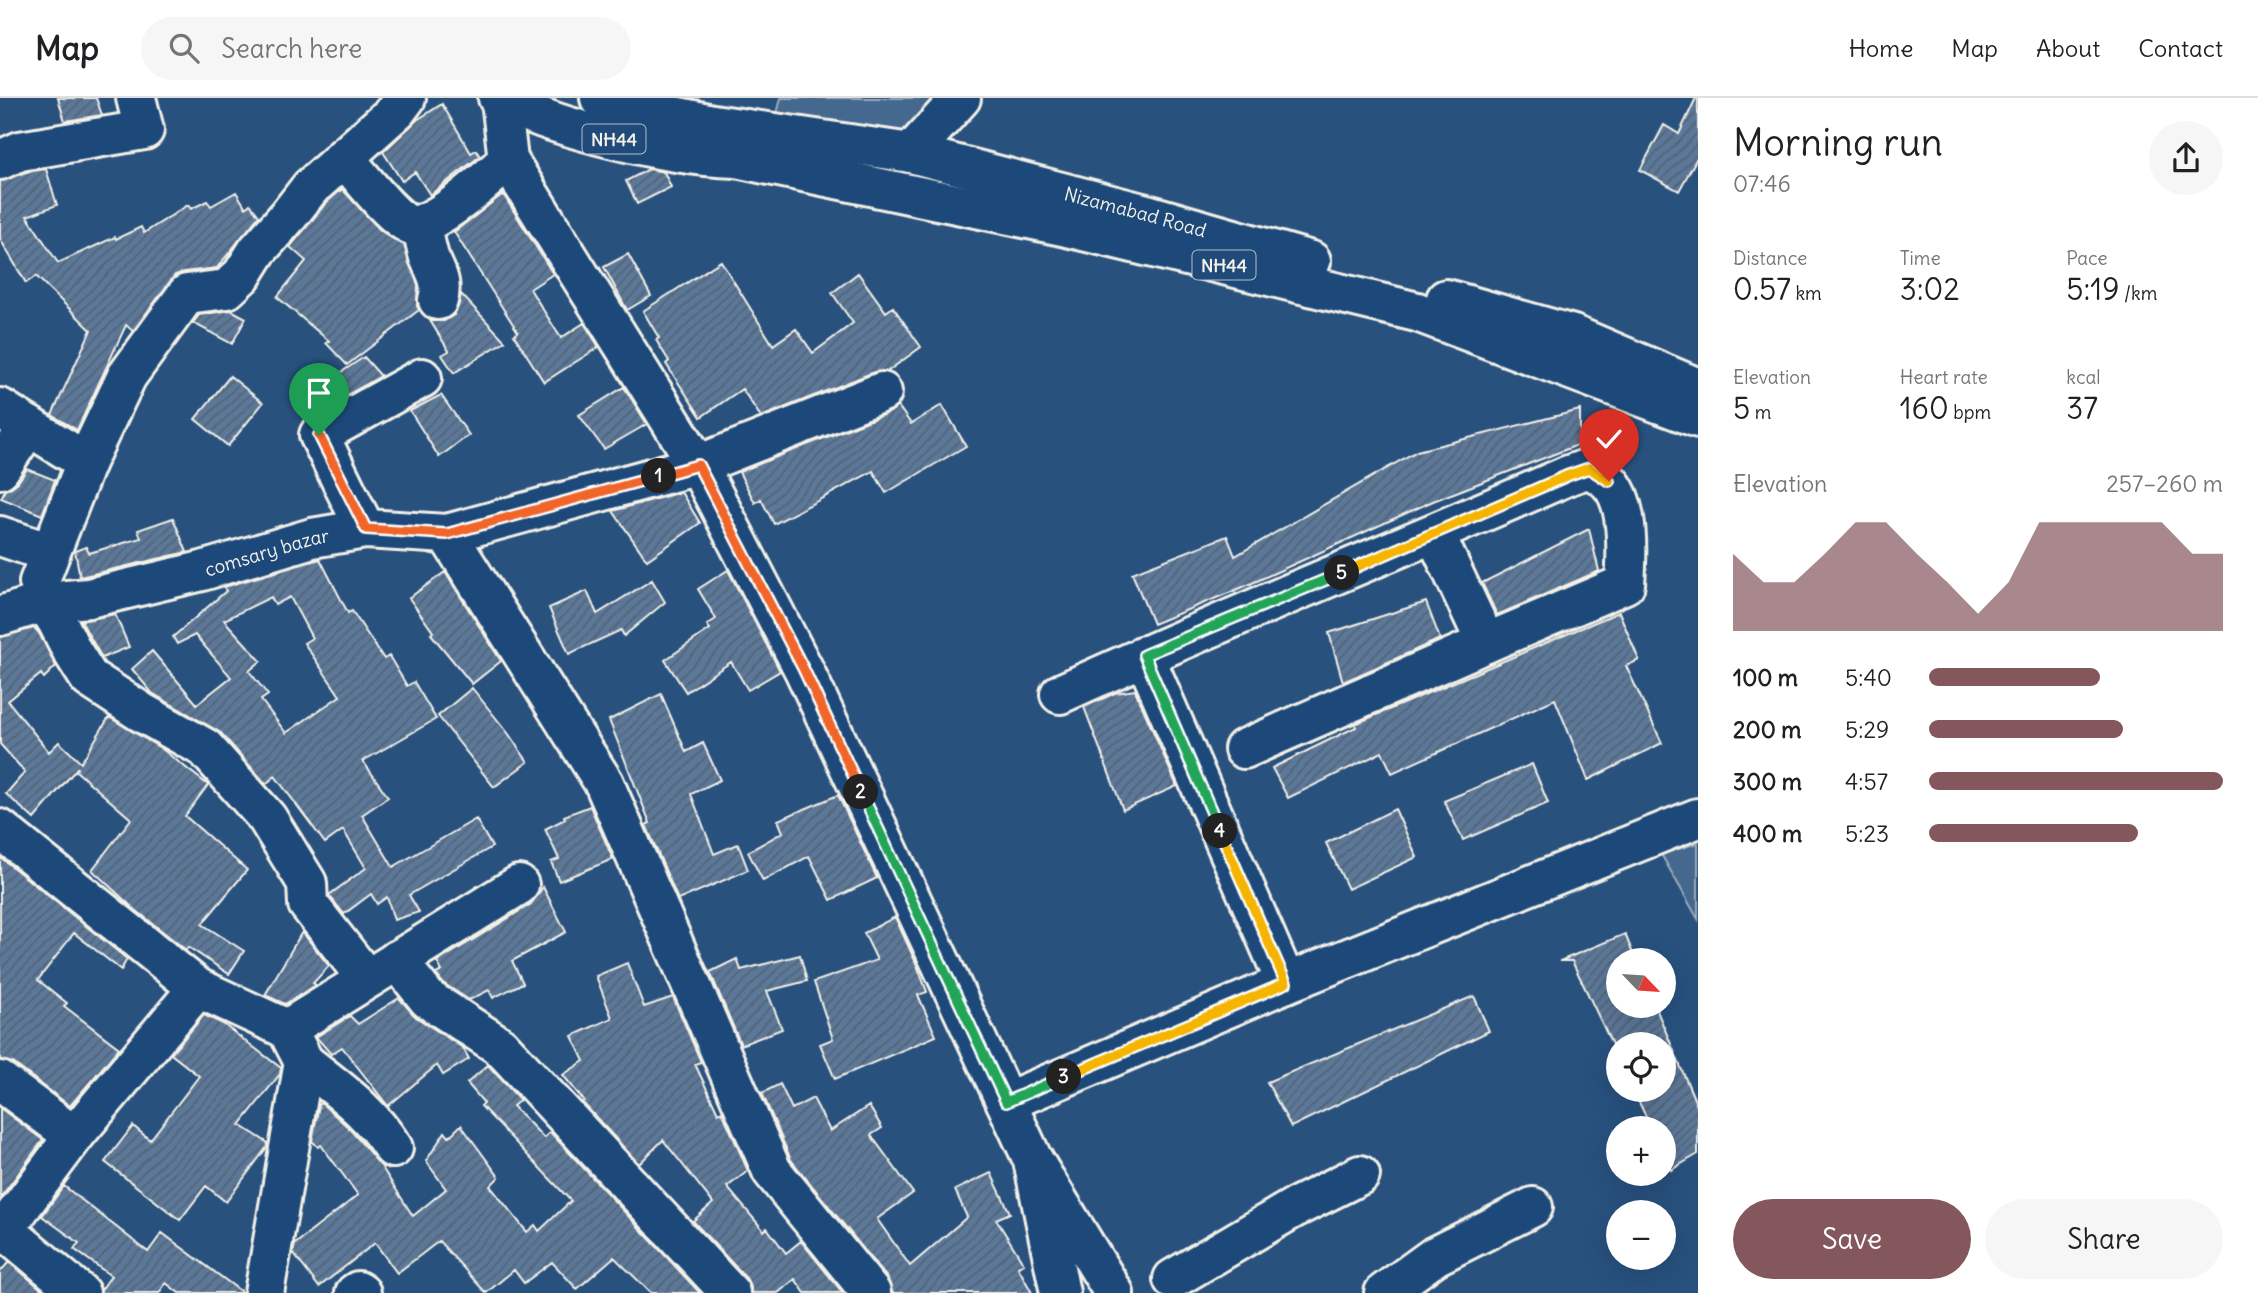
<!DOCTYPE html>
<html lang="en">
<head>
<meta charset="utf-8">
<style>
  :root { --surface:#fff; --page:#f6f6f6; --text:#202124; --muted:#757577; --line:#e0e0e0; --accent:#84575d }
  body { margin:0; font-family:Delius,sans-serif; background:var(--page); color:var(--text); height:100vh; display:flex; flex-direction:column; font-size:26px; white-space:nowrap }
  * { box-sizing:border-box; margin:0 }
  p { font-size:23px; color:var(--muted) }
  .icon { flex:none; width:38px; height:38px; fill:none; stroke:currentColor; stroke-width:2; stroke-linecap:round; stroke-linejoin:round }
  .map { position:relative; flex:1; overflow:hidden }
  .panel { display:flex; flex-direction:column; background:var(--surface); width:560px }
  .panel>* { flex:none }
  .needle { width:46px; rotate:115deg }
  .fabs { position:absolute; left:1606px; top:850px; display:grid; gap:14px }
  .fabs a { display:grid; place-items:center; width:70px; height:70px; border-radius:50%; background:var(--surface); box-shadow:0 7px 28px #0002; font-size:35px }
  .pin { position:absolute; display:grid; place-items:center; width:60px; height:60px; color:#fff; margin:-72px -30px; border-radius:50% 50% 50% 0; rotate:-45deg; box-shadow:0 0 7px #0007 }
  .pin .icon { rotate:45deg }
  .km { position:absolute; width:35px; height:35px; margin:-18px; border-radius:50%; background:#222; color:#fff; font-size:19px; line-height:35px; text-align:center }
  .round { display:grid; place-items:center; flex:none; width:74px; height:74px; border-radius:37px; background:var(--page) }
  .overview { display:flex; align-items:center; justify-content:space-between; height:119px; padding:0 35px }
  h1 { font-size:38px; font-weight:600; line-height:52px }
  .metrics { display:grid; grid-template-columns:repeat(3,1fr); gap:10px; height:119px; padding:7px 35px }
  .metrics div { display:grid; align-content:center }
  .metrics b { font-size:30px; font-weight:600 }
  .metrics small { font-size:19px; font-weight:400 }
  .metrics p { font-size:19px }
  .chart { height:196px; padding:14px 35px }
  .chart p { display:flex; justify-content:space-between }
  .chart svg { width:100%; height:126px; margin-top:7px; fill:var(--accent); opacity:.7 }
  .button { display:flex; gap:14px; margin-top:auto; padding:14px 35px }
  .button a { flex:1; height:80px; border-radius:42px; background:var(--accent); color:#fff; font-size:28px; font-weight:600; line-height:80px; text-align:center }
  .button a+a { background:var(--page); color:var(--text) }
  ul { padding:0 35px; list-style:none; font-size:23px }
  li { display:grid; grid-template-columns:112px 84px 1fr; align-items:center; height:52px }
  li i { height:18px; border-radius:9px; background:var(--accent) }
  header { display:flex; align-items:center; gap:42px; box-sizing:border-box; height:98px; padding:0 35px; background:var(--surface); border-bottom:2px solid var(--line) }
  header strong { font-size:33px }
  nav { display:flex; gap:38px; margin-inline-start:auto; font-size:24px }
  .search { width:490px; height:63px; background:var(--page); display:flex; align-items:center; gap:18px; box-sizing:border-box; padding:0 24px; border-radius:38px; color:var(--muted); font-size:26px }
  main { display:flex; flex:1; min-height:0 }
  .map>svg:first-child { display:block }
  .green { fill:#45688e; stroke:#9cacbb; stroke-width:2 }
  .building { fill:url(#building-hatch); stroke:#f4f1e8; stroke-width:2; fill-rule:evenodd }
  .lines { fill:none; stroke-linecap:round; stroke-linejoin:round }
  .minor-casing { stroke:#f4f1e8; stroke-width:44 }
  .major-casing { stroke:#f4f1e8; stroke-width:44 }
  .highway-casing { stroke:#f4f1e8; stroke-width:44 }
  .minor { stroke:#1f4a7a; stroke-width:38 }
  .major { stroke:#1f4a7a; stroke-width:38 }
  .highway { stroke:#1f4a7a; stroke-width:38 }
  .split-1-casing { stroke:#fff; stroke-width:14 }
  .split-2-casing { stroke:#fff; stroke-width:14 }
  .split-3-casing { stroke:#fff; stroke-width:14 }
  .split-4-casing { stroke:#fff; stroke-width:14 }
  .split-5-casing { stroke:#fff; stroke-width:14 }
  .split-6-casing { stroke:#fff; stroke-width:14 }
  .split-1 { stroke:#f0652b; stroke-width:9 }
  .split-2 { stroke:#f0652b; stroke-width:9 }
  .split-3 { stroke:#22a559; stroke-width:9 }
  .split-4 { stroke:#f5b400; stroke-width:9 }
  .split-5 { stroke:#22a559; stroke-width:9 }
  .split-6 { stroke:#f5b400; stroke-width:9 }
  .labels { text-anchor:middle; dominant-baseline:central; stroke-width:5; stroke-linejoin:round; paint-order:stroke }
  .shield { fill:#1f4a7a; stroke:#b4bfc7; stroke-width:2 }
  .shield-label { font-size:18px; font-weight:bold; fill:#f4f1e8 }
  .street-label { font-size:19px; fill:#f4f1e8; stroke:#1f4a7a }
</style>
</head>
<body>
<header>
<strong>Map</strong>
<div class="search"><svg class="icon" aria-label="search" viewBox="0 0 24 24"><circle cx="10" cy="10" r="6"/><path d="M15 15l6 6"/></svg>Search here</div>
<nav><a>Home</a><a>Map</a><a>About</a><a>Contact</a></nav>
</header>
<main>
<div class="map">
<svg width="1698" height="1195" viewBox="0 0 1698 1195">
  <defs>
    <pattern id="building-hatch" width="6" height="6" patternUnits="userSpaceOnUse" patternTransform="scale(1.75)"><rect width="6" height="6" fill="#5b7899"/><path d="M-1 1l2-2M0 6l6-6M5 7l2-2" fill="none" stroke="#536274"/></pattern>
  </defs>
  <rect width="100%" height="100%" fill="#28517e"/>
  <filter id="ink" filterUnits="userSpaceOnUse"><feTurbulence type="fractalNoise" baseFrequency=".0143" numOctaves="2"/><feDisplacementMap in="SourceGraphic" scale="14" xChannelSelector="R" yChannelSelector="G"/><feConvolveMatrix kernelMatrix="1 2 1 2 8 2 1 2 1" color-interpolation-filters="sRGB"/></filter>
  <g filter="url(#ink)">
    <path class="green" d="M781 0H944L907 44 777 16Z
      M1698 745V821L1661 756Z"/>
    <path class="building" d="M58 0H96L102 17 65 23Z
      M1696 0H1698V58L1679 93 1640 72 1664 27 1679 36Z
      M442 6 471 55 476 52 480 58 430 97 415 74 402 83 383 54 417 22Z
      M46 71 57 107 27 118 58 165 115 139 116 141 141 129 144 135 188 107 191 111 207 103 211 108 236 94 246 110 250 106 259 118 217 170 184 174 175 177 133 233 126 227 77 332 52 317 91 232 36 178 26 185 0 141V83L26 74Z
      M649 71 664 74 671 89 637 106 626 83Z
      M342 91 381 133 404 147 418 188 417 208 419 212 347 267 326 245 329 243 277 199 306 163 290 149 326 105Z
      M503 96 553 176 530 191 561 240 584 225 599 249 544 284 514 237 518 234 454 134Z
      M628 156 651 198 627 212 604 169Z
      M721 163 773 247 796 231 813 255 853 225 832 195 858 175 886 214 893 209 921 249 888 273 874 274 761 319 742 291 701 319 666 266 669 263 656 242 659 240 643 213Z
      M461 196 505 243 454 275 442 257 449 253 429 221 434 223H444L454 217 459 206Z
      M231 212 246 220 232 246 193 225 199 217Z
      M364 259 381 278 327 308 315 292Z
      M230 278 263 305 228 348 195 321Z
      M624 289 647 326 604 351 579 317Z
      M441 297 469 337 439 359 410 313Z
      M942 307 966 348 886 395 873 373 774 426 761 401 755 405 739 374 890 314 898 308 911 326Z
      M1580 312V346L1433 403 1248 487 1153 526 1132 475 1227 438 1235 458 1417 353Z
      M27 371 55 382 42 417 1 400 5 392 10 390 18 384Z
      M681 394 700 425 647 462 613 413Z
      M173 420 187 454 80 479 75 453 86 449 89 455 141 440 138 432Z
      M1589 431 1599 473 1497 517 1482 485Z
      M320 461 348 515 352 513 384 561 389 558 407 588 414 584 436 621 363 663 388 699 362 717 393 769 476 721 492 749 409 797 419 814 394 822 387 799 377 806 371 796 344 816 329 797 366 770 343 732 325 745 275 678 266 686 221 635 152 595 132 571 152 553 197 606 231 579 195 537 177 546 173 539 226 493 224 489ZM271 499 275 507 290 499 312 540 304 545 340 598 286 635 261 602 268 597 249 573 261 563 224 522Z
      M728 472 780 573 748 592 731 564 686 594 665 562 710 531 707 527 716 521 698 491Z
      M445 474 501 563 472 586 431 536 433 534 409 500Z
      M652 482 665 504 624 538 621 532 569 556 549 510 587 493 597 516Z
      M1426 504 1440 541 1343 584 1329 535Z
      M1619 514 1639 562 1626 568 1662 645 1588 682 1555 601 1392 675 1382 654 1288 700 1272 670 1356 629 1355 626Z
      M115 516 129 549 102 560 81 523Z
      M34 530 39 535 56 568 44 580 41 576 8 603 49 654 59 644 81 665 109 619 162 651 208 687 185 718 247 772 202 826 244 853 229 876 188 849 186 852 132 809 92 772 131 721 76 673 78 669 34 721 6 696 25 674 0 646V539Z
      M472 590 508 635 528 664 494 689 438 618Z
      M1135 592 1177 688 1123 712 1084 609 1115 595Z
      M661 596 686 654 703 645 720 682 691 696 714 756 738 746 748 772 678 802 646 727 650 725 609 622Z
      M1532 666 1548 705 1463 742 1444 703Z
      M838 697 877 780 831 802 809 758 763 783 748 754 783 734 778 722Z
      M590 708 613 761 559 783 551 764 559 761 545 731 565 721 564 718Z
      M1395 711 1417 759 1348 791 1326 745Z
      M0 759 127 861 121 872 74 835 38 882 67 905 64 908 119 950 70 1008 13 965 0 962Z
      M543 789 566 834 512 863 523 885 493 900 489 892 469 902 443 885 436 876 442 873 437 864 531 806Z
      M895 819 917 867 927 894 918 897 936 938 835 981 820 946 833 941 814 884 877 862 864 835Z
      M302 834 329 868 313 885 316 887 285 906 265 897Z
      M1625 836 1636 863H1619V908H1655L1698 1010V1056L1671 1072 1664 1058V1031H1652L1633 992H1664V947H1619V961L1572 863H1560Z
      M800 857 807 883 767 893 782 931 741 947 710 874 737 861 741 872Z
      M627 865 644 909 673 899 701 964 695 966 718 1015 722 1013 748 1073 727 1089 764 1133 767 1130 786 1155 801 1143 843 1195H805L795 1181 778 1195H751V1189L746 1180 693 1123 713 1105 663 1042 639 1066 582 1004 584 1003 563 977 584 963 572 938 612 920 596 878Z
      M1474 898 1489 933 1291 1029 1267 984Z
      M399 900 416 919 463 950 469 961 443 977 437 967 388 1008 342 949 331 956 316 939 350 918 358 926Z
      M204 917 223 926 281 970 280 976 240 1027 268 1045 267 1049 226 1104 206 1088 180 1122 105 1064 133 1028 150 1042 199 978 171 956Z
      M488 967 520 1002 513 1008 544 1040 550 1034 700 1195H651L614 1159 577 1191 552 1164 524 1185 514 1172 486 1195 439 1143 397 1175 375 1145 319 1189 293 1155 295 1146 358 1097 321 1047 318 1049 312 1043 319 1007 321 1005 348 1029 381 1068 413 1118 446 1091 426 1063 445 1034 449 1039 461 1027 499 1079 490 1088 527 1134 535 1127 539 1133 571 1103 481 1008 484 1005 467 985Z
      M780 986 792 1011 813 1000 830 1033 869 1008 882 1030 871 1037 913 1095 877 1121 910 1168 967 1119 955 1092 991 1075 1010 1115 996 1121 1024 1166 1018 1169 1032 1195H892L888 1181 791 1062 762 995Z
      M0 1010 43 1042 1 1099 0 1098Z
      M64 1088 148 1154 162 1135 243 1195H179L166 1185 159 1195H101V1192L111 1178 74 1151 79 1145 42 1118Z
      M9 1164 46 1195H0V1174Z"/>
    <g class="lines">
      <g class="minor-casing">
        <g id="minor">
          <path d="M911 55 961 0"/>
          <path d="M344 59C356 73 395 124 412 127 432 131 493 76 508 62"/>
          <path d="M0 62 20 53 144 32 136 0"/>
          <path d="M421 126C424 137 426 149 429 159 436 175 443 184 438 202"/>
          <path d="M0 310 86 364"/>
          <path d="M0 371 29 328"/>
          <path d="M365 431 319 337 422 280"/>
          <path d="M447 436 604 685 772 1073 871 1195"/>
          <path d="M1435 436 1486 545"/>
          <path d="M0 438 50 455"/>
          <path id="s1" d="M0 518 45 504 89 500 202 473 312 440 365 431 447 436 698 367 882 294"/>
          <path d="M1144 557 1286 885"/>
          <path d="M1060 596C1228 519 1400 451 1569 377L1589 370C1595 374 1603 378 1608 383 1630 404 1627 458 1625 486L1486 545 1244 651"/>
          <path d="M0 731 198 890 287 931 304 964 264 1195"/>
          <path d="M397 862 428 901 500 948 730 1195"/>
          <path d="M366 880 308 806 307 785 267 720 205 650 141 614 89 580 72 553 57 523 45 504 39 484 86 364 127 278 187 196 227 191 242 177 257 153 289 117 310 90 397 12 406 0"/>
          <path d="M287 931 519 787"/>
          <path d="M304 964C339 992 368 1011 393 1050"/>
          <path d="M0 983 74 1038"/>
          <path d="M1006 1004 1286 885 1698 720"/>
          <path d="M1034 1067 1060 1195"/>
          <path d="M0 1128 80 1195"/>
          <path d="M0 1137 74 1038 198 890"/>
          <path d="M1173 1181 1292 1111 1360 1077"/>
          <path d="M355 1195 358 1193 361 1195"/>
          <path d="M1384 1195 1435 1158 1533 1109"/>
        </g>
      </g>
      <g class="major-casing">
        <path id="major" d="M501 2 508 62 698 367 804 572 1032 1060 1114 1195"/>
      </g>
      <g class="highway-casing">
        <g id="highway">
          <path d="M498 0C535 20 574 31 614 41 655 51 694 59 736 60L1067 129 1417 214 1698 320"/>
          <path id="s2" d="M600 0 645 12 713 26 911 55 1150 117 1311 163"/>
          <path d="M1446 201 1573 237 1698 290"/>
        </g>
      </g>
      <use href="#minor" class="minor"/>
      <use href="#major" class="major"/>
      <use href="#highway" class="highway"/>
    </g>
  </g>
  <g class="lines" filter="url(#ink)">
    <g class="split-1-casing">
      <path id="split-1" d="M319 337 366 431 447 436 659 378"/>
    </g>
    <g class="split-2-casing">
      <path id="split-2" d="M659 378 698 367 804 572 861 694"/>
    </g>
    <g class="split-3-casing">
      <path id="split-3" d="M861 694 1006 1004 1064 979"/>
    </g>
    <g class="split-4-casing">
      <path id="split-4" d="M1064 979 1286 885 1220 733"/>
    </g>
    <g class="split-5-casing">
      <path id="split-5" d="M1220 733 1144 557 1342 475"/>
    </g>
    <g class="split-6-casing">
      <path id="split-6" d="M1342 475 1569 377 1589 370 1609 383"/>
    </g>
    <use href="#split-1" class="split-1"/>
    <use href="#split-2" class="split-2"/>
    <use href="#split-3" class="split-3"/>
    <use href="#split-4" class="split-4"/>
    <use href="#split-5" class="split-5"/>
    <use href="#split-6" class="split-6"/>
  </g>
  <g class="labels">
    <g class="shield">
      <rect x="582.5" y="26.5" width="63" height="29" rx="5"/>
      <rect x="1192.5" y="152.5" width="63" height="29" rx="5"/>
    </g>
    <g class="shield-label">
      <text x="614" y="41">NH44</text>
      <text x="1224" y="167">NH44</text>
    </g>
    <g class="street-label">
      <text stroke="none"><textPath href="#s2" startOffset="548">Nizamabad Road</textPath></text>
      <text stroke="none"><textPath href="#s1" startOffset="275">comsary bazar</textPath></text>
    </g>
  </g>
</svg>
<div class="fabs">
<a><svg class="needle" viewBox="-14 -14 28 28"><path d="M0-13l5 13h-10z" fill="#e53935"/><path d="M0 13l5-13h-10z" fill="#757577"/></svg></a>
<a><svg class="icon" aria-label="locate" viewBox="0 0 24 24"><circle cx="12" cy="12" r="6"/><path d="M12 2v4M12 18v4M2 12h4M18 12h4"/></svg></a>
<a>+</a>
<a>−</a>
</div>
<div class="pin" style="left:319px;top:337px;background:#1e9e55"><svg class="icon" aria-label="arrive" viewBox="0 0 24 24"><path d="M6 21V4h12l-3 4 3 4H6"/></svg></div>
<div class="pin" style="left:1609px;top:383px;background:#d93025"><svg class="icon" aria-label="check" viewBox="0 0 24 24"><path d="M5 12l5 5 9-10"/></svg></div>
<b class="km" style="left:659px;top:378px">1</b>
<b class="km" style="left:861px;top:694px">2</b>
<b class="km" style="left:1064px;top:979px">3</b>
<b class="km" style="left:1220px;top:733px">4</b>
<b class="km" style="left:1342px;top:475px">5</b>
</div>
<section class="panel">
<div class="overview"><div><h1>Morning run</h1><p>07:46</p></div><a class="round"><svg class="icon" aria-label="share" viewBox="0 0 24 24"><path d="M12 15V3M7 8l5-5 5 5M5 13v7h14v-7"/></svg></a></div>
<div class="metrics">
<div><p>Distance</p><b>0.57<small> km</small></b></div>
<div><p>Time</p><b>3:02</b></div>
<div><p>Pace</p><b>5:19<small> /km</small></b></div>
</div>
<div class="metrics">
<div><p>Elevation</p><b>5<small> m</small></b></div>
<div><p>Heart rate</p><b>160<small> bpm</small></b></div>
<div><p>kcal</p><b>37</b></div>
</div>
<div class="chart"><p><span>Elevation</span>257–260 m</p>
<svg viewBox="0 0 160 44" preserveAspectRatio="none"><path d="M0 44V17L10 27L20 27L30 17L40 6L50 6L60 17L70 27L80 38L90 27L100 6L110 6L120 6L130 6L140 6L150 17L160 17V44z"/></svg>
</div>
<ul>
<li><b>100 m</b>5:40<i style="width:58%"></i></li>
<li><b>200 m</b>5:29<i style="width:66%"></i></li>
<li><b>300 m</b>4:57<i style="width:100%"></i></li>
<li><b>400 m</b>5:23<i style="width:71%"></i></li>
</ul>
<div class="button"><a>Save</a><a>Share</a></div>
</section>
</main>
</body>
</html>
